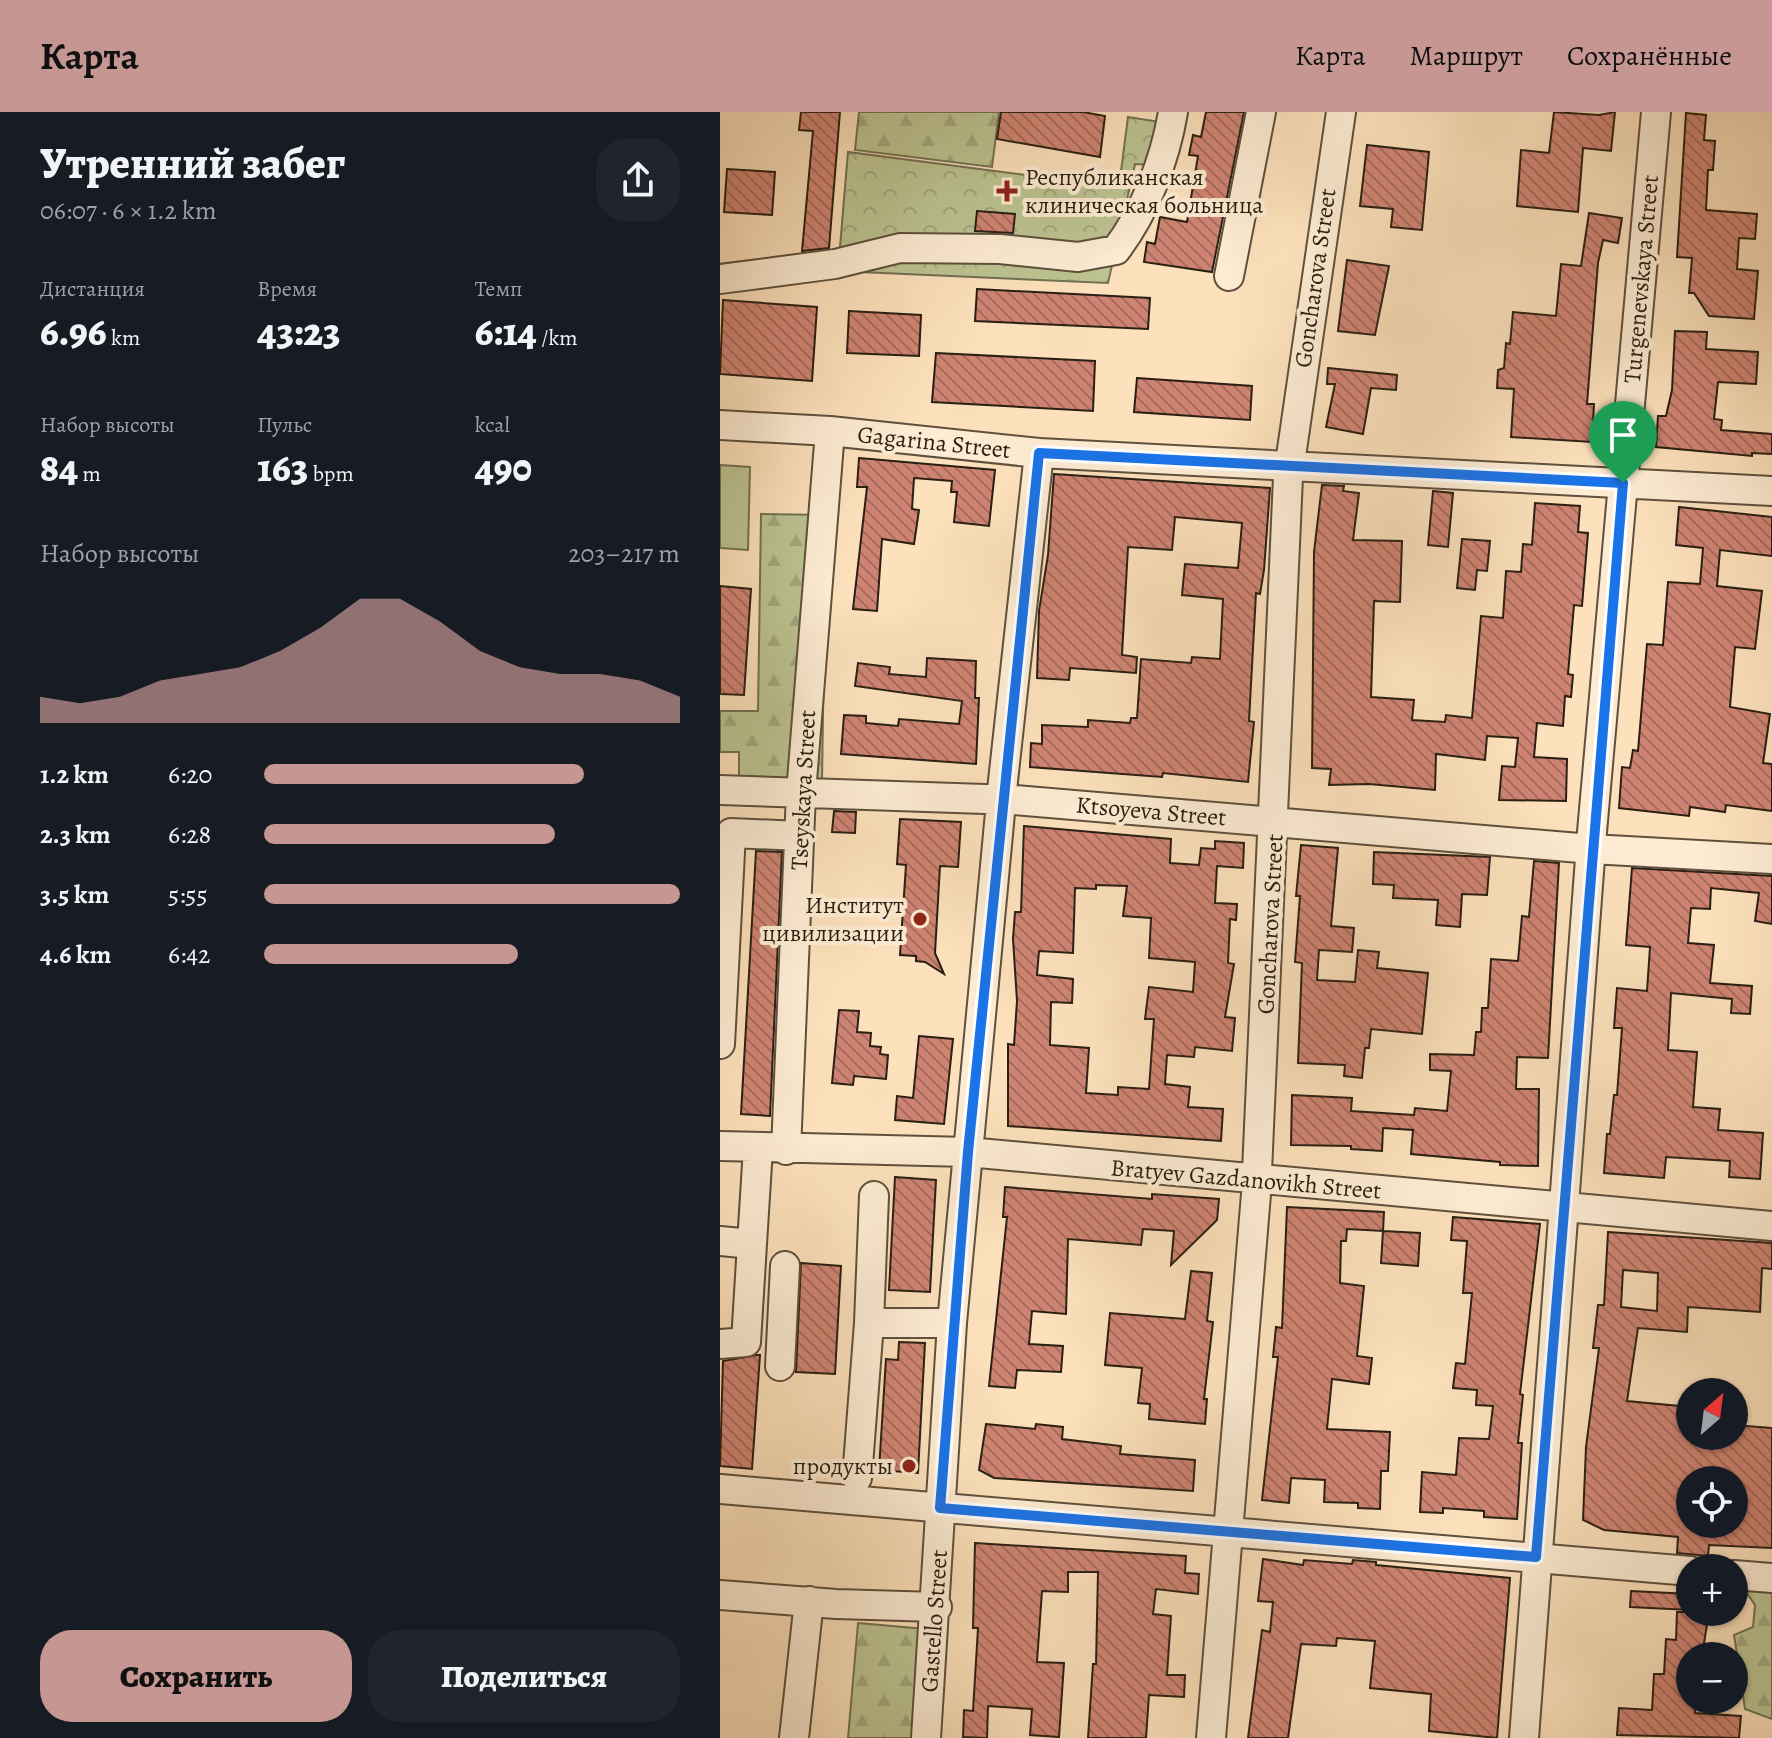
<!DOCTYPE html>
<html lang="ru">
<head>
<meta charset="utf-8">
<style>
  :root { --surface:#171b24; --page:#20242c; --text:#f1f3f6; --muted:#9ea1a6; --accent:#c59692 }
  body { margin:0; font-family:Alegreya,serif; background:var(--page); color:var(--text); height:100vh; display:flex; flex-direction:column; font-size:30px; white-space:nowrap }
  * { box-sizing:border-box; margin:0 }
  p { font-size:26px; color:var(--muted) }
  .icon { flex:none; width:44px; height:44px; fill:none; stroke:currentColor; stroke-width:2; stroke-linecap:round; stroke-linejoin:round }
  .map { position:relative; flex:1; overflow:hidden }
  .details { display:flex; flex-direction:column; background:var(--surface); width:720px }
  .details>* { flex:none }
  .needle { width:52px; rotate:28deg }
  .controls { position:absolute; left:956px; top:1266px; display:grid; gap:16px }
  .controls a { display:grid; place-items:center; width:72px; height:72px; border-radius:50%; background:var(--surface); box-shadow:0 2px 6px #0004; font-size:40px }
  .pin { position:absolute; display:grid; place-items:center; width:68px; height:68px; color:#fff; margin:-82px -34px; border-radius:50% 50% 50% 0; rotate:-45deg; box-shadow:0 0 8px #0007 }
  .pin .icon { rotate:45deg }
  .round { display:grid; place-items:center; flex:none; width:84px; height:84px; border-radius:32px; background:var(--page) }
  .head { display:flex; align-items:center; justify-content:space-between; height:136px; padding:0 40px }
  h1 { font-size:44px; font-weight:800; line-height:60px }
  .figures { display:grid; grid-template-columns:repeat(3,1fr); gap:12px; height:136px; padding:8px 40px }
  .figures div { display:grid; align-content:center }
  .figures b { font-size:40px; font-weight:800 }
  .figures small { font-size:22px; font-weight:400 }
  .figures p { font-size:22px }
  .chart { height:224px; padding:16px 40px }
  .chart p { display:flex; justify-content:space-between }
  .chart svg { width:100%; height:144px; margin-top:8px; fill:var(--accent); opacity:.7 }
  .action { display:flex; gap:16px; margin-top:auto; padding:16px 40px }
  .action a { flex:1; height:92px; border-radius:32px; background:var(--accent); color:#111; font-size:32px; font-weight:800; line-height:92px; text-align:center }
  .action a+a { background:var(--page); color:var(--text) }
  ul { padding:0 40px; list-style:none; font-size:26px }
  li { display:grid; grid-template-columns:128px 96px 1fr; align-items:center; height:60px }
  li i { height:20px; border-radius:10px; background:var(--accent) }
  header { display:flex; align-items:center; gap:48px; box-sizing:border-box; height:112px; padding:0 40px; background:var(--accent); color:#111 }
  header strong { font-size:38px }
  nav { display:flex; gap:44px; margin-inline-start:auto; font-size:28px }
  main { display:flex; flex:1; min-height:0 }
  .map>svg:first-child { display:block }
  .green { fill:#bcc392; stroke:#727152; stroke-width:2 }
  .forest { fill:url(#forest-firs); stroke:#727152; stroke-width:2 }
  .park { fill:url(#park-crowns); stroke:#727152; stroke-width:2 }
  .building { fill:url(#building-back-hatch); stroke:#291f13; stroke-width:2; fill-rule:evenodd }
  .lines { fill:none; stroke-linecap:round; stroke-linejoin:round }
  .minor-casing { stroke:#5e503d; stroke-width:32 }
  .minor { stroke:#fdecd3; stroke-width:28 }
  .route-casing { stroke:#fff; stroke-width:16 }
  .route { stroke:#1a73e8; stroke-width:10 }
  .poi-dot { fill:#8f2418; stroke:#fdecd3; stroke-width:3 }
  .labels { text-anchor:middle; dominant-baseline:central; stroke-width:8; stroke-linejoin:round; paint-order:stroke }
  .poi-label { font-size:24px; fill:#291f13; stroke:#fdecd3; text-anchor:end }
  .street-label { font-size:24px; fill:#291f13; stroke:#fdecd3 }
</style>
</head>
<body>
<header>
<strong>Карта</strong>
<nav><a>Карта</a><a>Маршрут</a><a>Сохранённые</a></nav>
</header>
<main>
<section class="details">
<div class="head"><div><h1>Утренний забег</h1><p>06:07 · 6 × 1.2 km</p></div><a class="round"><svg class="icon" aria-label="share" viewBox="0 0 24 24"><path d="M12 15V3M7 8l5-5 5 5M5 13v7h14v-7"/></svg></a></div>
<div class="figures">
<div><p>Дистанция</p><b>6.96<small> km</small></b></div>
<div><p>Время</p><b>43:23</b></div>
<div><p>Темп</p><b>6:14<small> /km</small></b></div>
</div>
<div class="figures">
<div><p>Набор высоты</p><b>84<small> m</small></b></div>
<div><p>Пульс</p><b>163<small> bpm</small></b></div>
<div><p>kcal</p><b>490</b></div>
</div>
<div class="chart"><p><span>Набор высоты</span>203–217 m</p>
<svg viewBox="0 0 160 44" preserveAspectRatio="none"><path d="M0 44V36L10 38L20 36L30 31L40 29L50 27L60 22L70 15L80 6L90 6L100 13L110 22L120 27L130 29L140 29L150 31L160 36V44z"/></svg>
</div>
<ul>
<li><b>1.2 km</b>6:20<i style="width:77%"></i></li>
<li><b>2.3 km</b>6:28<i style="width:70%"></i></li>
<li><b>3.5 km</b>5:55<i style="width:100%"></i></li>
<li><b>4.6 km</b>6:42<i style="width:61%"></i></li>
</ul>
<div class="action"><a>Сохранить</a><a>Поделиться</a></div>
</section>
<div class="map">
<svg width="1052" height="1626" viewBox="0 0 1052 1626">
  <defs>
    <pattern id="forest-firs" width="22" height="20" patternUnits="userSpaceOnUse" patternTransform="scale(2)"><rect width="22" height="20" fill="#bcc392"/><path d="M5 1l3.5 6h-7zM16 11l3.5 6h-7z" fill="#a2a77d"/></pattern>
    <pattern id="park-crowns" width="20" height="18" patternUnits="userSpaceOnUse" patternTransform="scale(2)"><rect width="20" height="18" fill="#bcc392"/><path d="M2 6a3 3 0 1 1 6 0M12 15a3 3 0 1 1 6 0" fill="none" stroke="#a2a77d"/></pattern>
    <pattern id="building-back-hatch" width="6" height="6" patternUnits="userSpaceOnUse" patternTransform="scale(2)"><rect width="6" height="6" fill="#cf8473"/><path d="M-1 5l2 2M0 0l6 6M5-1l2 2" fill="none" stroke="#a86b5d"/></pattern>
  </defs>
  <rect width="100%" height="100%" fill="#fce1bc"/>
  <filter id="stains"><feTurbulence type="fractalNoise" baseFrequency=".0025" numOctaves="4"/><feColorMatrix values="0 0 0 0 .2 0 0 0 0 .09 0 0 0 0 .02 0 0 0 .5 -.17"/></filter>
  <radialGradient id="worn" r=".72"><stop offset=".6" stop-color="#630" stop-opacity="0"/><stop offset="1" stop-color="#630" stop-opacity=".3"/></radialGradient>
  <path class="green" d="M0 353 30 355 28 438 0 436Z"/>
  <path class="forest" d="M139 0H279L272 55 135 38Z
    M41 402 106 403 102 670 19 668V640H0V599H38Z
    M1052 1468V1607L1025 1597 1014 1523 1033 1515 1035 1493 1024 1477Z
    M138 1511 217 1518 208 1626H128Z"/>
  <path class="park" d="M408 5 459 13 447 54 415 52 388 171 118 159 128 40 399 75Z"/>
  <path class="building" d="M81 0H120L109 136 82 139 93 19 79 18Z
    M281 0H363L385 4 380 45 277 27Z
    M486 0H524L492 160 424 150 427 130 435 132 440 105 467 110 478 44 469 43 473 23 481 25Z
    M834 0 879 3 895 0 891 39 863 36 858 100 797 94 801 38 829 41Z
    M966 1 986 3 984 28 995 29 993 58H988L986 98 1037 102 1035 127 1019 126 1017 157 1038 159 1034 207 989 204 974 181H969L972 146 957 145Z
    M647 33 709 40 702 118 671 115 673 97 640 94Z
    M7 57 55 60 52 103 4 100Z
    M257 99 295 102 293 121 255 119Z
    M869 101 902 106 898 131 883 128 878 151 867 292H874L872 330 791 325 794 277 777 276 778 258 784 256 786 231 790 232 793 200 836 204 841 152 861 154Z
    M627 148 669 154 655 223 618 219Z
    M257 177 430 186 428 217 255 209Z
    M3 188 97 195 92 269 0 262Z
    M129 199 201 203 199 244 127 241Z
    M955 219 987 220 986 237 1038 240 1036 272 998 270 994 307 1002 308 1001 318 1052 322V342L1032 341V344L936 335 938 304H946L952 278Z
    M216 241 375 249 373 299 212 290Z
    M608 256 677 263 676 278 651 276 643 322 606 315 615 272H607Z
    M417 266 532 274 530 308 414 300Z
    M139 346 275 358 269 414 234 410 237 380H231L232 369 194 366 192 397 199 398 194 432 162 427 157 499 133 497 147 375H137Z
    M334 362 550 376 544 458 540 482 536 481 529 609 534 610 528 670 443 661 442 665 310 655 311 631 322 632V613L368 615V608L410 611 411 606H417L421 547 471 551 472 545 500 547 503 487 462 483 465 452 518 456 522 411 455 405 452 438 408 435 402 543 417 545 416 561 350 556 349 568 317 566 319 499 328 443Z
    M602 373 624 374 623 379 639 381 633 428 682 429 680 490 654 489 651 585 694 588 692 608 725 610 726 603 752 606 761 504 783 506 786 459 801 460 803 432 812 433 815 391 860 394 858 420 868 421 862 494 854 493 848 562 853 563 851 585 845 584 843 614 817 611 814 645 847 647 846 689 779 688 782 654 795 655 798 626 767 624 765 648 716 642 715 678 649 672 609 673 611 657 592 656 594 440Z
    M713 379 733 381 728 435 708 433Z
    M959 395 1052 405V444L1000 438 997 474 1042 479 1035 537 1015 535 1010 595 1050 602 1043 651 1052 652V699L1006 693 1005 700 970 695 969 704 899 696 902 655 910 656 913 638 918 639 927 532 943 533 948 470 980 472 983 436 956 433Z
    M742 427 770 429 767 459 757 458 755 478 737 476Z
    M0 474 31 477 24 583 0 582Z
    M207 546 256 549 255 586H259L256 652 121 642 124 603 146 604V611L178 614 179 607 239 612 242 589 135 574 138 551 170 555 169 562 206 565Z
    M114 699 136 700 135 721 112 720Z
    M180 707 241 710 238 755 220 754 215 841 224 862 205 850 196 849V844L180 843 186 753 177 752Z
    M304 714 451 727 450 751 479 753 481 736 495 737V729L524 731 523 756 497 754 495 791 517 792 516 808 510 807 508 851 514 852 505 905 515 906 512 939 475 935 474 945 447 943 445 972 470 975 468 995 503 997 501 1029 288 1014V932L294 933 297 889 293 827 295 800H301ZM376 773 407 774 403 804 431 806 429 846 475 850 473 880 429 875 425 907H434L429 977 398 975V983L366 981 369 936 330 933 331 890 352 891 353 867 317 863 319 839 353 841 355 776 376 777Z
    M581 733 618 736 611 814 634 816 632 840 599 838 597 868 635 870 638 838 659 840 657 856 708 861 702 922 651 917 649 936H645L642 966 624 964 625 953 578 951 582 851 575 850 580 784H576Z
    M36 739 62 740 50 1004 21 1002Z
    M654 740 770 745 767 783 742 782 740 815 716 813 718 788 673 786 674 773 653 772Z
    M814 749 839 751 828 946 797 945 796 977H819L818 1054 780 1053V1050L691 1042 693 1018 663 1016 662 1039 631 1037V1034L571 1033 572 983 632 986 631 999 694 1003 695 996 727 999 731 959 710 958V942L754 943 756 920H761L762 896H768L771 847 798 849 802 804 809 805Z
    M912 756 1052 764V812L1035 809 1039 781 991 776 990 797 971 796 968 831 994 833 990 871 1032 874 1030 902 1011 901 1012 887 951 881 948 938 977 940 973 995 1000 997 998 1018 1043 1021 1040 1067 1009 1065 1010 1049 946 1045 944 1066 884 1061 887 1022H890L894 983H897L902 916H894L897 876 927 879 930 835 906 833Z
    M119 898 139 899 137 920 151 921 150 934 161 935 160 942 168 943 166 967 134 964 133 973 112 971Z
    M199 924 233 927 224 1012 175 1008 177 984 193 986Z
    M175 1065 216 1068 210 1180 169 1178Z
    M285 1075 432 1087V1082L499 1087 497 1108 451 1153 454 1119 423 1117 421 1133 348 1127 346 1202 312 1199 309 1232 343 1234 341 1260 297 1258 295 1276 269 1274 287 1105H283Z
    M567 1095 664 1100 663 1119 627 1117 626 1129H621L620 1171 644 1174 637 1244 652 1246 649 1272 612 1267 607 1317 670 1320 668 1359H661L660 1397 638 1396V1391L604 1390 605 1368 571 1366 569 1391 542 1388 558 1245H553L556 1215 562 1216Z
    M733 1105 820 1112 800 1282 803 1283 798 1331H802L797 1407 764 1405V1399L723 1396V1401L700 1400 702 1360 736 1363 739 1326 769 1327 773 1294 756 1293 757 1278 733 1276 736 1251 745 1252 752 1181H743L747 1129 731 1128Z
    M663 1119 700 1121 698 1154 661 1151Z
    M888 1120 1052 1131V1157L1042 1156 1040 1200 968 1195 967 1220 918 1216 907 1289 970 1295V1324H1014V1313L1052 1316V1436L989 1433 988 1444 957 1441 958 1425 884 1418 863 1408 866 1335 879 1236H873L878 1193H884ZM903 1158 938 1161 937 1199 901 1195ZM970 1368H1014V1412H970Z
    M81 1151 121 1154 115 1262 76 1260Z
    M471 1159 492 1161 487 1209 493 1210 484 1287H487L485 1312 429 1307 430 1292 418 1291 422 1256 385 1253 390 1201 465 1207Z
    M179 1230 205 1231 198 1361 159 1358 166 1247 178 1248Z
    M37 1243H40L32 1357 0 1354 3 1249Z
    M266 1312 315 1317 316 1312 343 1315 342 1327 401 1334 400 1342 475 1348 473 1379 274 1366 259 1358Z
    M255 1431 466 1444 465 1461 479 1462 478 1482 436 1477 433 1502 451 1504 447 1563H465L464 1585 429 1583 426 1626H368L373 1552H376L378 1460H348V1480L322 1479 317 1550 344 1551 339 1625 310 1623 312 1597 268 1594 267 1626 243 1625 244 1598 253 1599 258 1516H253Z
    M543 1447 583 1453 584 1448 632 1452 633 1448 656 1450V1453L790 1466 777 1626 709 1619 711 1582 650 1576 655 1529 617 1526 616 1534 581 1532 568 1626H528L542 1518 550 1520 553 1490 538 1489Z
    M911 1479 970 1482V1498L910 1495Z
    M957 1500H989L982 1544H970V1588H976L975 1601 1021 1604 1019 1626 897 1623 899 1596 932 1598 934 1562H944L946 1527 956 1528Z"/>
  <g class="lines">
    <g class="minor-casing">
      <path id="minor" d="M509 164 541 0
        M0 167 115 152 180 136 280 137 358 145 396 138C425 100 445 48 453 0
        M0 313 110 319 319 341 1052 379
        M0 678 295 688 871 737 1052 747
        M0 932 11 721 80 724
        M0 1034 248 1040 1052 1114
        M66 1038 81 681 110 319
        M0 1129 32 1132 38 1036
        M149 1211 154 1084
        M0 1232 26 1230 32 1132
        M60 1254 65 1154
        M137 1366 149 1211H232
        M0 1377 970 1459
        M1014 1463 1052 1466
        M0 1483 116 1492 217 1495
        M74 1626 89 1489
        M206 1626 232 1211 283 669 319 341
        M491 1626 536 1082 568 365 621 0
        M804 1626 872 720 936 0"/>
    </g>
    <use href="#minor" class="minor"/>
  </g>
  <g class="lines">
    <g class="route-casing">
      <path id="route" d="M319 341 903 371 816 1445 220 1396 248 1040Z"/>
    </g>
    <use href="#route" class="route"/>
  </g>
  <g class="poi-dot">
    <path d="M283 67h8v8h8v8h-8v8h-8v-8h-8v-8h8z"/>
    <circle cx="200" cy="807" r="8"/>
    <circle cx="189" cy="1354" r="8"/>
  </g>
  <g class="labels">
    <g class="poi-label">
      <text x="305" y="65" text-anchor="start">Республиканская<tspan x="305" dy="28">клиническая больница</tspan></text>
      <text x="184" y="793">Институт<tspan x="184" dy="28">цивилизации</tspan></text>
      <text x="173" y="1354">продукты</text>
    </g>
    <g class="street-label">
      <text transform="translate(595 166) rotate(-82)">Goncharova Street</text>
      <text transform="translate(921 167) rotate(-85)">Turgenevskaya Street</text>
      <text transform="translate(214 330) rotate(6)">Gagarina Street</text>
      <text transform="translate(83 678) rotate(-87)">Tseyskaya Street</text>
      <text transform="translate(431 699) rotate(5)">Ktsoyeva Street</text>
      <text transform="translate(550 812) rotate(-87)">Goncharova Street</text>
      <text transform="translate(526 1067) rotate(5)">Bratyev Gazdanovikh Street</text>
      <text transform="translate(214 1509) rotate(-86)">Gastello Street</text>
    </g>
  </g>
  <rect width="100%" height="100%" filter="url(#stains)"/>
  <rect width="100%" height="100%" fill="url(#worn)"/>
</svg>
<div class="controls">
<a><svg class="needle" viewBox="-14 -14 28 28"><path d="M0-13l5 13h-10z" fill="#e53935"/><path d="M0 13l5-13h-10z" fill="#9ea1a6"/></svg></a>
<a><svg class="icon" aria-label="locate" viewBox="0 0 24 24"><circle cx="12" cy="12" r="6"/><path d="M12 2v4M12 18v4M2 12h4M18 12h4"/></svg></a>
<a>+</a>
<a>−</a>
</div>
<div class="pin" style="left:903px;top:371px;background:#1e9e55"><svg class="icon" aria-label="arrive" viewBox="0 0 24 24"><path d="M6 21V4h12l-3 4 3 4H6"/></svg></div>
</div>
</main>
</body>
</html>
